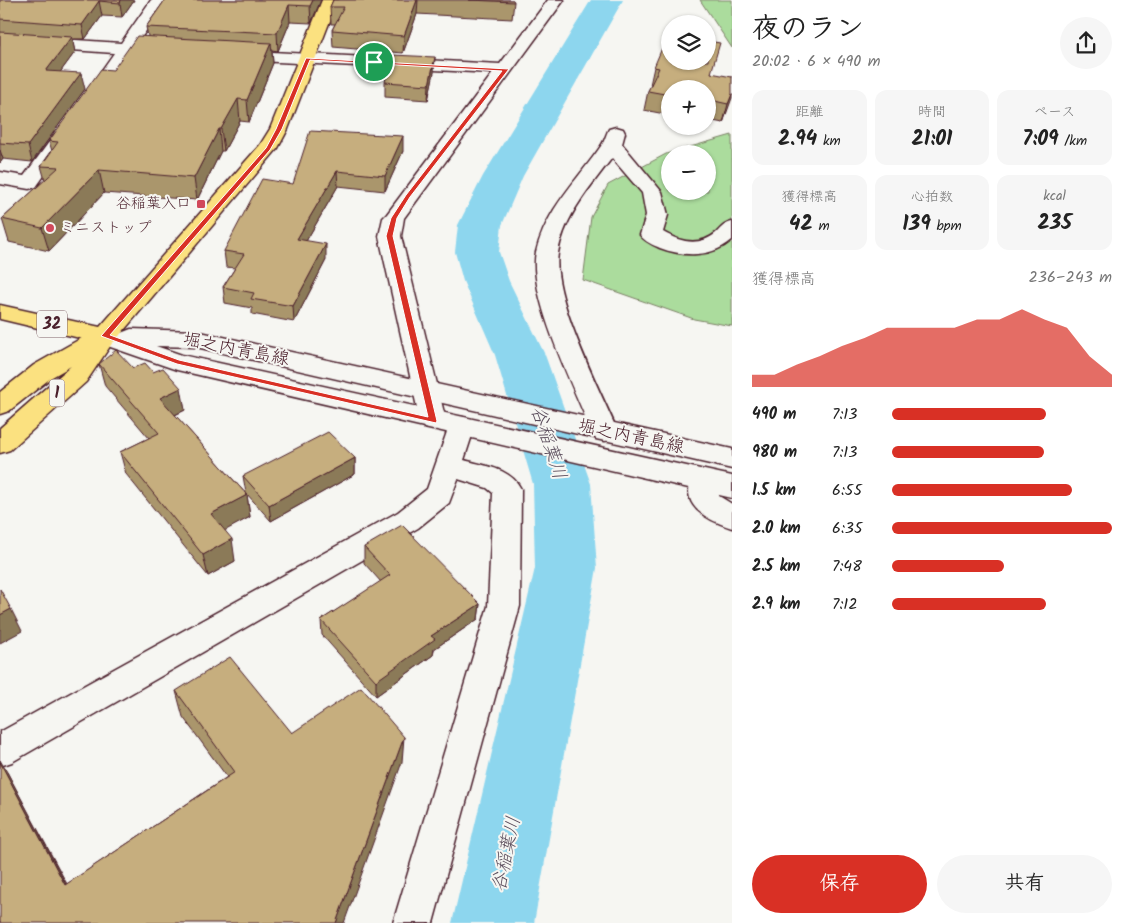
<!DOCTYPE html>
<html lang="ja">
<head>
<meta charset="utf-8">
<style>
  :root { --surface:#fff; --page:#f6f6f6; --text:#222; --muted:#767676; --accent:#d93025 }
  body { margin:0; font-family:Kalam,"Klee One",sans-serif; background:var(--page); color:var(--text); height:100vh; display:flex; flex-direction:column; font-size:19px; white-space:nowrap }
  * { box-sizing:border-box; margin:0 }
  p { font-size:16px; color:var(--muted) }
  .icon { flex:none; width:28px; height:28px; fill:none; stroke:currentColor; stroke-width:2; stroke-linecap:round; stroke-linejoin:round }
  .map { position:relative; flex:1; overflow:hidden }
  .sheet { display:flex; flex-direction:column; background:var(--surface); width:400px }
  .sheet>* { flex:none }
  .fabs { position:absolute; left:661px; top:15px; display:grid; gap:10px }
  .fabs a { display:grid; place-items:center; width:55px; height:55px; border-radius:50%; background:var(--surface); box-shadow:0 1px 4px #0004; font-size:25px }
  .pin { position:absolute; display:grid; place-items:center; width:42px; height:42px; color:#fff; margin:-21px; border:2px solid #fff; border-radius:50%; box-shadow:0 1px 5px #0007 }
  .round { display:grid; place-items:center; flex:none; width:52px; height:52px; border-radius:26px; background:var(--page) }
  .headline { display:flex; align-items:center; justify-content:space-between; height:85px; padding:0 20px }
  h1 { font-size:28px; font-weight:700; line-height:38px }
  .metrics { display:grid; grid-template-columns:repeat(3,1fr); gap:8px; height:85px; padding:5px 20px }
  .metrics div { display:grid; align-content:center; border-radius:12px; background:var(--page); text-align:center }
  .metrics b { font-size:21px; font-weight:700 }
  .metrics small { font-size:14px; font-weight:400 }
  .metrics p { font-size:14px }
  .chart { height:140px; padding:10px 20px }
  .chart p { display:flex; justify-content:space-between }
  .chart svg { width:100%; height:90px; margin-top:5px; fill:var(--accent); opacity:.7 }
  .cta { display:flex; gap:10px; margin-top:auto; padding:10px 20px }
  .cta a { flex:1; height:58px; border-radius:30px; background:var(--accent); color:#fff; font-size:20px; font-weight:700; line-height:58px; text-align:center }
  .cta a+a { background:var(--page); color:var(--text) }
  ul { padding:0 20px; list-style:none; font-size:16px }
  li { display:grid; grid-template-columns:80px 60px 1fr; align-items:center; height:38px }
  li i { height:12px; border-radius:6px; background:var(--accent) }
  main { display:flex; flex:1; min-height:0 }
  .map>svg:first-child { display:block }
  .green { fill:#abdc9d; stroke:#7a7e64; fill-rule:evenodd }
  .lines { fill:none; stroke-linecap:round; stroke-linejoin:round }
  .river { fill:#8dd6ee; fill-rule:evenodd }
  .street-casing { stroke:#4a1f2b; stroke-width:3 }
  .secondary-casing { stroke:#4a1f2b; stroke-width:3 }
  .primary-casing { stroke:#4a1f2b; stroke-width:3 }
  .highway-casing { stroke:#4a1f2b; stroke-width:3 }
  .street { fill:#f6f6f2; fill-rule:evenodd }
  .secondary { fill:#f6f6f2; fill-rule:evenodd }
  .primary { fill:#fbe180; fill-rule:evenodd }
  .highway { fill:#fbe180; fill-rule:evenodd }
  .wall { fill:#aa966c; stroke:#4a1f2b }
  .shaded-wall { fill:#8b7a58; stroke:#4a1f2b }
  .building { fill:#c6ae7e; stroke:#4a1f2b }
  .route { fill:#d93025; stroke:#fff; fill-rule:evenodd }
  .poi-dot { fill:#d1495b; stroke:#f6f6f2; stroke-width:2 }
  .labels { text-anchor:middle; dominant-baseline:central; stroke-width:4; stroke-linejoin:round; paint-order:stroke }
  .far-poi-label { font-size:15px; fill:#4a1f2b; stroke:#f6f6f2; text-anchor:end }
  .shield { fill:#f6f6f2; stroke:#7e6067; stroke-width:1 }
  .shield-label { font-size:16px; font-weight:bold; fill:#4a1f2b }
  .street-label { font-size:18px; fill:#4a1f2b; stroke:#f6f6f2 }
  .water-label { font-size:19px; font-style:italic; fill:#5b4d5c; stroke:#f6f6f2 }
</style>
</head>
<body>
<main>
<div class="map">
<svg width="732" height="923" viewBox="0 0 732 923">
  <rect width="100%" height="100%" fill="#f6f6f2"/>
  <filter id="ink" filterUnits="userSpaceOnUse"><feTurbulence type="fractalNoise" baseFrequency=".02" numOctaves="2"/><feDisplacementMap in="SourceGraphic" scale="10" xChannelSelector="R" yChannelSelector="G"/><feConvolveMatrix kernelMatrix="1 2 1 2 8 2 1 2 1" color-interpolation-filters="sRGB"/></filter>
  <g filter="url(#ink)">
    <path class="green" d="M700 0H732V48Z
      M732 135V326L694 319 583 280 591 217 608 185 666 154ZM670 154H708V191H670Z"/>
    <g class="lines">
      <path class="river" d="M591 0H623L523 176 502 225 499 252 509 281 545 355 591 484 597 568 534 923H452L535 568 533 484 495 355 463 281 455 252 458 225 483 176Z"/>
      <g class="street-casing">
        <path id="street" d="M151 0H167L137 44 172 47 174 51 172 55 166 56 130 54 95 105 89 106 83 105 80 101 114 53 0 45V35L121 43Z
          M548 0H564L404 218 401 236 446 421 442 428 433 430 424 428 420 421 379 236 383 218 387 214 493 73 236 60 230 59 228 55 230 51 236 50 500 64Z
          M616 127 623 129 625 133 622 144 662 192 668 215 663 232C680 242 699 247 716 233 722 227 724 224 732 222V240C711 258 684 257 660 248 653 245 645 242 640 235L646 215 642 193 612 158C591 186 564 216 558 253 551 296 600 390 618 432L614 439 605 441 596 439 592 432C575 391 527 294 536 252 546 209 577 181 601 146 605 141 606 134 609 129Z
          M62 132 69 134 71 138 36 187 29 189 0 184V172L24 176 55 134Z
          M462 417 471 419 475 426 464 460C485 466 510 468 521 489L520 606 433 923H393L488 606 493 493 487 488 458 479 449 503 418 528 12 762 0 766V732L398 512 427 489 449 426 453 419Z
          M704 472 714 475 718 482 719 496 732 504V528C707 520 677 505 694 475Z"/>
      </g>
      <g class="secondary-casing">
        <path id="secondary" d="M105 328 121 333 131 329 196 331 732 449V469L196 347 156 346 182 355 732 476V498L177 370 96 342 93 336 96 330Z"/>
      </g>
      <g class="primary-casing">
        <path id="primary" d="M322 0H338L288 129 278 148 114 342 105 344 0 319V305L100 327 260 145 270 129Z"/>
      </g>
      <g class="highway-casing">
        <path id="highway" d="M105 328 114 330 117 336 86 382 10 450 0 453V428L71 366 52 377 9 411 0 414V392L34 365 96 330Z"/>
      </g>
      <use href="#street" class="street"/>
      <use href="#secondary" class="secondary"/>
      <use href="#primary" class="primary"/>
      <use href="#highway" class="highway"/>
    </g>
    <path class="wall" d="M0 0H134L122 17 102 16 85 39H72L75 52 60 72 85 89 32 162 3 159 0 163Z
      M165 0H321L311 23 290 22 278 51 272 50 273 63 249 122 240 121 224 151H221L197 200 104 193 49 251 9 242 2 219 45 180 41 166 52 151 49 141 113 70 148 36 146 27Z
      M333 0H513L514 2 512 19 417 14 403 53 333 47 332 30 335 24H331L330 7Z
      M654 67 712 73 732 94 723 123 708 120V89H670V115L644 110 648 91 651 85H650Z
      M434 72 428 100 385 97V82Z
      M403 151 385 191 338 186 306 241 326 260 294 322 252 314V308L225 303 223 287 235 268 226 267 224 251 293 184Z
      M99 364 133 368 185 410 175 415 247 495 250 517 224 530 235 561 208 576 126 474 120 452 149 438 105 386Z
      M355 458V474L271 521 246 493 243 476Z
      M364 547 480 604 478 619 434 649 433 655 376 696 322 635 321 620 381 582 364 563Z
      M176 691 292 733 402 762 0 923 7 772 67 884 227 777 183 717Z"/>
    <path class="shaded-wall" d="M121 0H134L122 17 120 3Z
      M313 0H321L311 23 310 6Z
      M417 0H418L417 14 403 53 404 36Z
      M99 1 102 16 85 39 82 25Z
      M289 5 290 22 278 51 277 33Z
      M72 37 75 52 50 86 46 71Z
      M271 43 273 63 249 122 247 100Z
      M435 57 434 72 428 100 429 85Z
      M81 73 85 89 32 162 28 145Z
      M732 94V98L723 123 728 104Z
      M238 99 240 121 224 151 221 129Z
      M219 129 221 151 197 200 194 178Z
      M403 136V151L385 191V176Z
      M0 150 3 159 0 163Z
      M99 170 104 193 49 251 42 228Z
      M337 171 338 186 298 255 297 239Z
      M326 244V260L294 322 293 306Z
      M181 388 185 410 164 420 160 398Z
      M355 458V474L271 521 269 505Z
      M247 495 250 517 215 536 211 514Z
      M232 539 235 561 208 576 203 555Z
      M480 604 478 619 434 649 433 655 376 696V681L431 636Z
      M11 609 22 631 0 643V615Z
      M404 737 402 762 344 923H336Z
      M0 760 7 772 78 907 65 885 0 762Z"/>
    <path class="building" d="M0 0H121L120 3 99 1 82 25 0 19Z
      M165 0H313L310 6 289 5 277 33 146 27Z
      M333 0H417L404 36 332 30 344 7H330Z
      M469 0H513L514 2Z
      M0 32 72 37 46 71 81 73 28 145 0 143Z
      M668 34 670 35V61H708V41L720 43 711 73 732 77V94L728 104 710 100 709 102H708V89H670V95L648 91 659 68 654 67Z
      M137 36 271 43 247 100 238 99 221 129H219L194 178 99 170 42 228 2 219 59 167 41 166 58 142 49 141 101 69 113 70Z
      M392 55 435 57 429 85 385 82Z
      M310 131 403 136 385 176 337 171 297 239 326 244 293 306 251 299 254 293 223 287 244 254 224 251 262 179 293 184Z
      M116 350 133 368 145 363 153 372 163 368 181 388 160 398 247 495 211 514 232 539 203 555 120 452 159 433 99 364Z
      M328 432 355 458 269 505 243 476Z
      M402 525 480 604 431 636 435 639 376 681 321 620 390 575 364 547Z
      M0 589 11 609 0 615Z
      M230 657 292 733 361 687 404 737 336 923H0V762L65 885 235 772 176 691Z"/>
  </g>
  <path class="route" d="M306 58 509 69 410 197 397 218 393 236 437 421 436 423 177 364 101 336 266 148 276 129ZM310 60 502 71 406 195 391 218 386 236 428 417 179 360 110 335 270 150 282 129Z"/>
  <g class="poi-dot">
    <rect x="196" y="199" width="10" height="10" rx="2.5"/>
    <circle cx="50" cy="228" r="5"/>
  </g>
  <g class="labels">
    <g class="far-poi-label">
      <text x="191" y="204">谷稲葉入口</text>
      <text x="60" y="228" text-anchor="start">ミニストップ</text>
    </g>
    <g class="shield">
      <rect x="37" y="310.5" width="30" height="27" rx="4"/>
      <rect x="49.5" y="379.5" width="15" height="27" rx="4"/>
    </g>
    <g class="shield-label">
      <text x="52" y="324">32</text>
      <text x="57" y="393">1</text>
    </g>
    <g class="street-label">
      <text transform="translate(236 350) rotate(11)">堀之内青島線</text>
      <text transform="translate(631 437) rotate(12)">堀之内青島線</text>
    </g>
    <g class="water-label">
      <text transform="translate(548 443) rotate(72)">谷稲葉川</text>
      <text transform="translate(507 854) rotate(-78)">谷稲葉川</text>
    </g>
  </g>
</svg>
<div class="fabs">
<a><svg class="icon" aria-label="layers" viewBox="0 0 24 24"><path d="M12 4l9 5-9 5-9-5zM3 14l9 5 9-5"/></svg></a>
<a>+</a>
<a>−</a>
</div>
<div class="pin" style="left:374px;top:62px;background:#1e9e55"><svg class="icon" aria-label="arrive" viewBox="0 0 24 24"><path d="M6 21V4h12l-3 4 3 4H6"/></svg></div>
</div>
<section class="sheet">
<div class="headline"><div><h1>夜のラン</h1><p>20:02 · 6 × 490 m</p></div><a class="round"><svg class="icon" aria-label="share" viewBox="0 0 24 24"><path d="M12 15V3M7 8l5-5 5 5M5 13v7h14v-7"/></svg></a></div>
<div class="metrics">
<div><p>距離</p><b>2.94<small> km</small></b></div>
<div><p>時間</p><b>21:01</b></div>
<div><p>ペース</p><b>7:09<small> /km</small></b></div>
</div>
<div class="metrics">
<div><p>獲得標高</p><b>42<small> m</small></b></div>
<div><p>心拍数</p><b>139<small> bpm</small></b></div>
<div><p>kcal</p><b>235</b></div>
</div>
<div class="chart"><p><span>獲得標高</span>236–243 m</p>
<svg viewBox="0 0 160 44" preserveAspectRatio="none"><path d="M0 44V38L10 38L20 33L30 29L40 24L50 20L60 15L70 15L80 15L90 15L100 11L110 11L120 6L130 11L140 15L150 29L160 38V44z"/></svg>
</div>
<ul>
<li><b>490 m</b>7:13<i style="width:70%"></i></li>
<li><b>980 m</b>7:13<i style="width:69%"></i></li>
<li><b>1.5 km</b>6:55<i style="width:82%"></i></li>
<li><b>2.0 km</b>6:35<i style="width:100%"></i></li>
<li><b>2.5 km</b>7:48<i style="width:51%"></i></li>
<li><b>2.9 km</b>7:12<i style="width:70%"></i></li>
</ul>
<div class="cta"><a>保存</a><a>共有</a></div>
</section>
</main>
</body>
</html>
